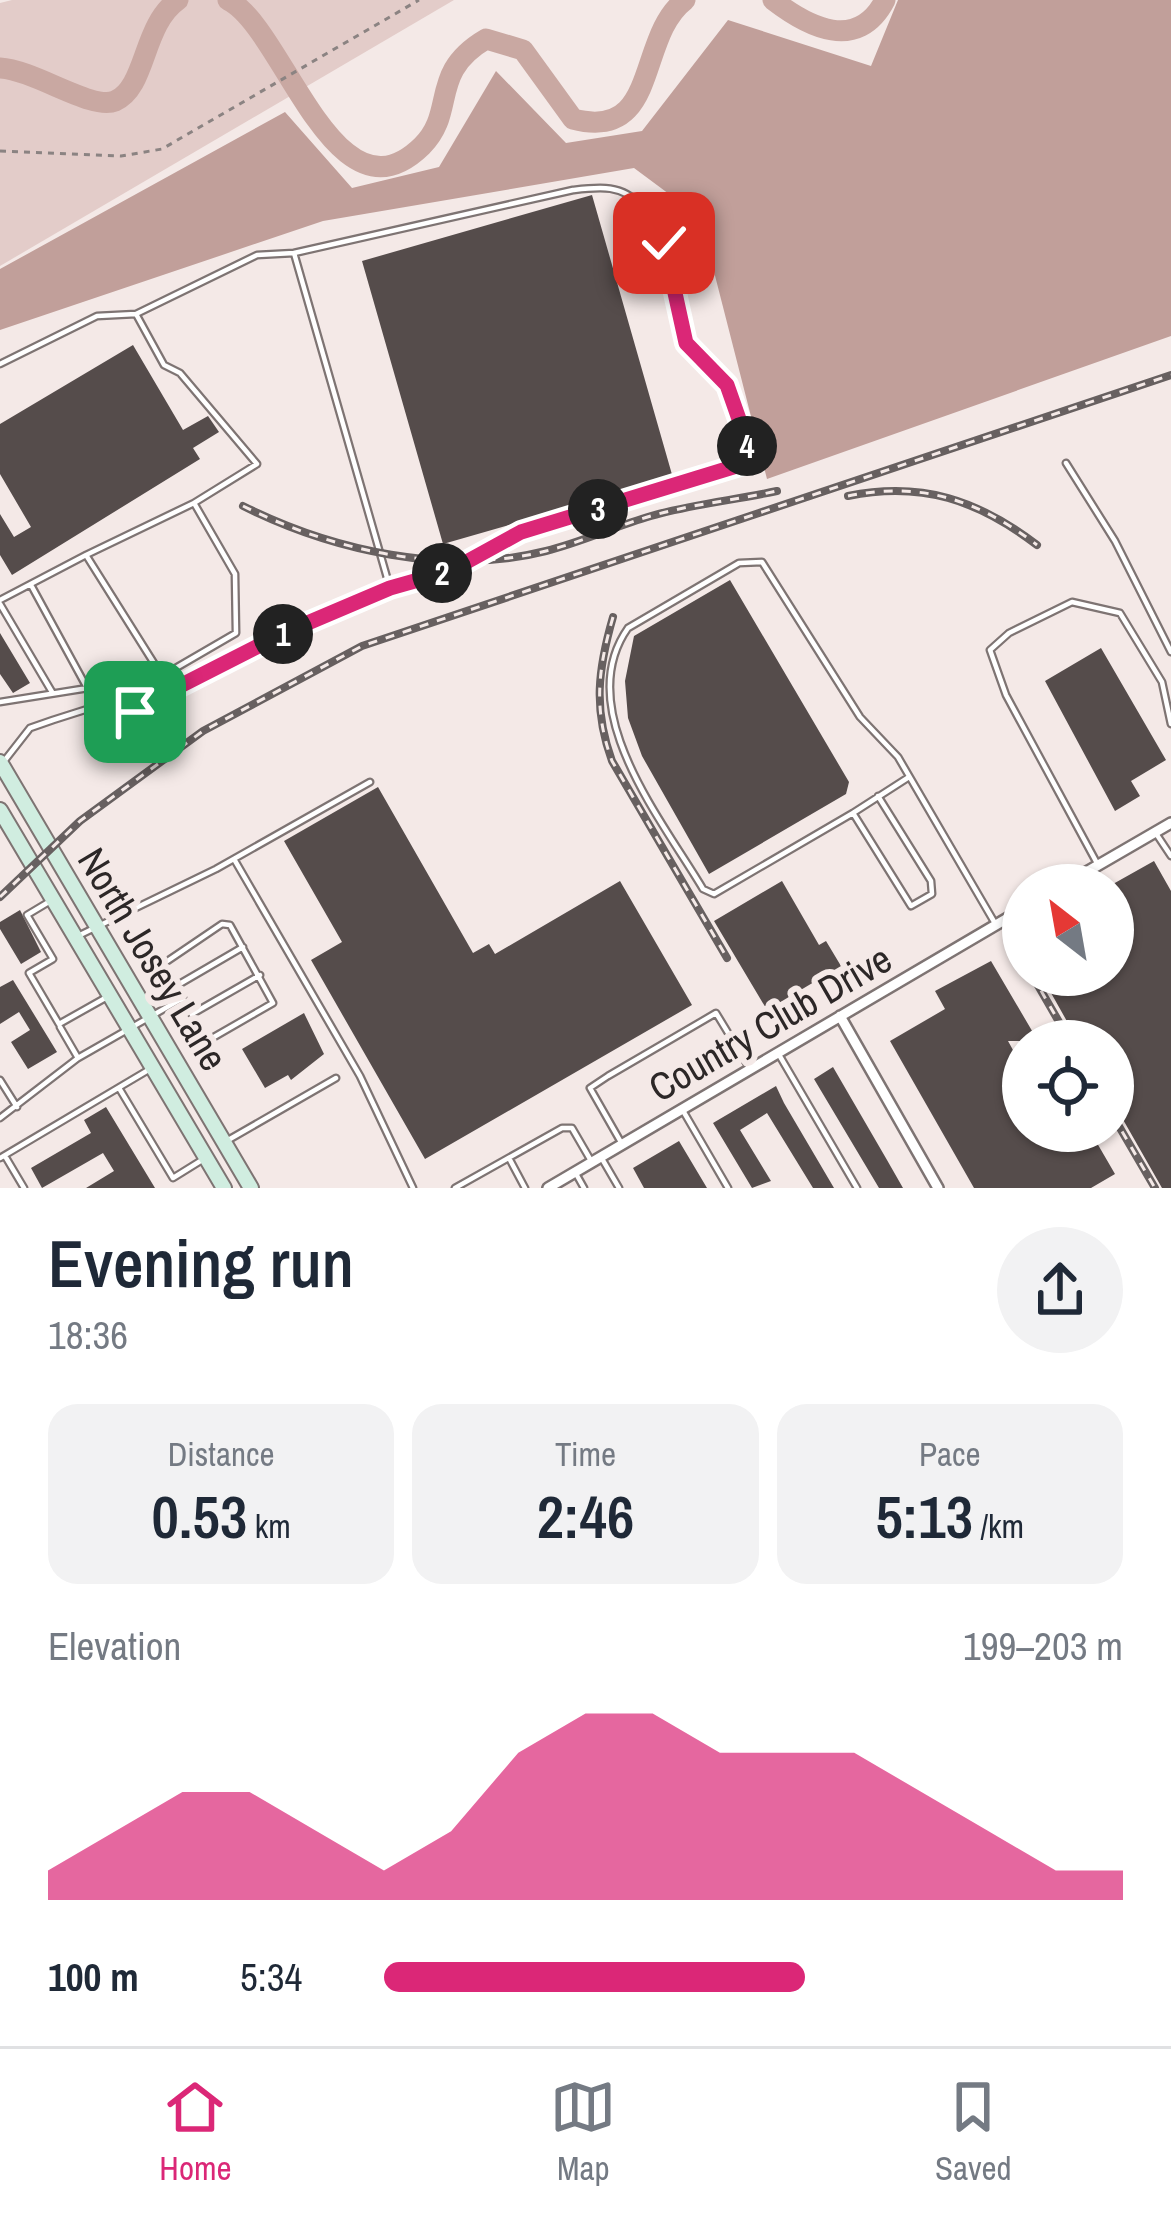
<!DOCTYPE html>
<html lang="en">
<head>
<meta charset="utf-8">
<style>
  :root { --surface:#fff; --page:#f2f2f3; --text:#1f2937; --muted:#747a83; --line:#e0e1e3; --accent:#db2777 }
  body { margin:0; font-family:"Archivo Narrow",sans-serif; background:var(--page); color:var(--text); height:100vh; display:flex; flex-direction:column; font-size:45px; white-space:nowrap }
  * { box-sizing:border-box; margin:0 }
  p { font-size:39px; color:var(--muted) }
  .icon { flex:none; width:66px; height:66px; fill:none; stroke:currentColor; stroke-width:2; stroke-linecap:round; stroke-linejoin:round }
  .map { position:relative; height:1188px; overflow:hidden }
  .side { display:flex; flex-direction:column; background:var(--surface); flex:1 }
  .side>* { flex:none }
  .needle { width:78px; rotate:329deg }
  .fabs { position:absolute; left:1002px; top:864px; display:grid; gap:24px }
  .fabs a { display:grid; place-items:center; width:132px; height:132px; border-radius:50%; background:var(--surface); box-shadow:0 3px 9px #0004; font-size:60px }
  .pin { position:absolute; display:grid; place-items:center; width:102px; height:102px; color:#fff; margin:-51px; border-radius:24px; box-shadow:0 6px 18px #0006 }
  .km { position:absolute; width:60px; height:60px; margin:-30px; border-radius:50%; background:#222; color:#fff; font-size:33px; line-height:60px; text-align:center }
  .round { display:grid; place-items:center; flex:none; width:126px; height:126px; border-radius:63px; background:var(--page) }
  .summary { display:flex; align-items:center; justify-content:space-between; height:204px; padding:0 48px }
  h1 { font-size:66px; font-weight:600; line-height:90px }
  .stats { display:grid; grid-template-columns:repeat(3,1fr); gap:18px; height:204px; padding:12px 48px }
  .stats div { display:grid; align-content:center; border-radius:30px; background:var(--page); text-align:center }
  .stats b { font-size:60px; font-weight:600 }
  .stats small { font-size:33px; font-weight:400 }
  .stats p { font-size:33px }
  .chart { height:336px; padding:24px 48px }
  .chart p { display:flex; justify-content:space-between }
  .chart svg { width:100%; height:216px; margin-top:12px; fill:var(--accent); opacity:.7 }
  ul { padding:0 48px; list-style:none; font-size:39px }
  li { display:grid; grid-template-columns:192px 144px 1fr; align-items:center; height:90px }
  li i { height:30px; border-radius:15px; background:var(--accent) }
  .tab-bar { display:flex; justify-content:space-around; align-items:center; height:168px; border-top:3px solid var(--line); background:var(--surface); font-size:33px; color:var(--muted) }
  .tab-bar a { display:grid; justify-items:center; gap:6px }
  .tab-bar .current { color:var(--accent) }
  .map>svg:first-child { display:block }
  .green { fill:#e3ccc9 }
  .forest { fill:#c19f9a }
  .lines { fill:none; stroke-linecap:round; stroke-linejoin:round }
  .river { stroke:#c9a8a2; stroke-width:21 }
  .building { fill:#554c4b }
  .lane-casing { stroke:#7e7473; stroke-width:9 }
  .street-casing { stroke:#7e7473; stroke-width:14 }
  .secondary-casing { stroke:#7e7473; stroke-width:18 }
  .path { stroke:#8b8382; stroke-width:3; stroke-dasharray:6 6; stroke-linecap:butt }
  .lane { stroke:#fff; stroke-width:4.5 }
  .street { stroke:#fff; stroke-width:9 }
  .secondary { stroke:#d0ede0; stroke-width:14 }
  .rail-casing { stroke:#676060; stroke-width:8 }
  .rail { stroke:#f4e9e7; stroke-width:3; stroke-dasharray:9; stroke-linecap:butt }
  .route-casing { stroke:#fff; stroke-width:24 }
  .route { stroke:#db2777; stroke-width:15 }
  .labels { text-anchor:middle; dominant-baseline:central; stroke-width:12; stroke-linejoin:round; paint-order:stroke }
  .street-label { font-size:39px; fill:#2c2727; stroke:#f4e9e7 }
</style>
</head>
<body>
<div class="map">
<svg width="1171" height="1188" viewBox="0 0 1171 1188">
  <rect width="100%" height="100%" fill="#f4e9e7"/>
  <path class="green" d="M12 0H454L0 266V3Z"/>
  <path class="forest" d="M898 0H1171V336L767 479 700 217 634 168 323 221 0 330V269L285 112 352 188 439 167 496 71 566 143 642 131 728 20 871 66Z"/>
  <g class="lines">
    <path class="river" d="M228 0C284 27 335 231 422 146 457 111 428 73 486 39L523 50 573 119C660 142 636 37 685 0
      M773 0C808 27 858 53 885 0
      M0 68C35 70 92 111 115 101 147 87 142 25 178 0"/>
  </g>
  <path class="building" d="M592 195 673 478 443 544 362 261Z
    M133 345 183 430 208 416 219 432 193 448 200 459 12 575 0 555V514L14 537 31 527 0 474V424Z
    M730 580 849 782 846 794 709 874 642 756 628 718 625 681 634 636Z
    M0 633 30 683 13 693 0 674Z
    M1101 648 1166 760 1131 781 1140 796 1115 811 1045 681Z
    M378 787 473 953 489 944 495 954 620 881 692 1005 425 1159 311 960 342 942 284 841Z
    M1154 861 1171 891V1188H1162L1113 1102V1041H1078L1041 975H1113V884Z
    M782 881 819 945 826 941 841 966 767 1010 714 921Z
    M20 910 41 952 21 964 0 929V922Z
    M991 961 1038 1041H1008L1023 1068V1131H1090L1115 1174 1091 1188H974L890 1041 945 1009 935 991Z
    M13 980 57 1052 28 1069 11 1042 30 1030 19 1012 0 1024V987Z
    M304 1013 324 1054 291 1080 288 1075 265 1088 242 1049Z
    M833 1067 887 1160 903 1188H879L814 1079Z
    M776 1086 784 1103 834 1188H813L767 1113 740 1130 771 1181 752 1188 713 1123Z
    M106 1107 155 1188H86L114 1171 103 1153 42 1188 31 1168 91 1133 84 1120Z
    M679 1141 707 1188H644L633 1168Z"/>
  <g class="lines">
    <g class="lane-casing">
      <path id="lane" d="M294 253 573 190C599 187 623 184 641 206 675 246 661 304 688 345 698 360 717 370 727 385 739 405 752 443 743 464L521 532 450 571 390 588
        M136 314 257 255 294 253 390 588 175 689
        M0 364 97 316 136 314 164 365 180 373 257 464 194 503
        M1066 463 1115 541 1171 652
        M31 585 97 706
        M0 600 86 555 162 676 236 633 235 574 194 503 86 555
        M0 604 52 692
        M0 702 88 688 127 700 175 689 155 709 97 706 53 720 30 728 5 760
        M878 796 931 881 932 894 911 906 853 813 909 777
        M853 813 714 894 703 889C662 820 571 709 628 628L739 563 762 562 860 717 898 757 996 925
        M1155 832 1171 856
        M234 859 360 1076 413 1188
        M1098 865 1006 695 990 650 1009 633 1072 602 1120 613 1162 682 1171 724
        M52 900 27 915 53 959 29 973 59 1024 107 997
        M222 924 230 925 273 1003 207 1041 163 964Z
        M80 935 216 869 370 782
        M176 986 243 947
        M192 1014 260 975
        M60 1027 78 1058
        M778 1053 857 1188
        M0 1080 17 1107
        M119 1088 173 1178 202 1160
        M682 1109 728 1188
        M0 1118 78 1058 183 998
        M230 1139 336 1078
        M622 1144 590 1088 608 1076 716 1013 750 1069
        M5 1156 24 1188
        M601 1157 619 1188
        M0 1158 150 1069
        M509 1158 525 1188
        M575 1172 584 1188
        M455 1188 562 1128H572L590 1159"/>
    </g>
    <g class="street-casing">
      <path id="street" d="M1064 885 1171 823
        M840 1016 938 1188
        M548 1188 1023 909"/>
    </g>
    <g class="secondary-casing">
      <path id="secondary" d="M0 762 251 1188
        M0 810 224 1188"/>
    </g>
    <path class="path" d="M0 151 121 156 162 149 419 0"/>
    <use href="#lane" class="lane"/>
    <use href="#street" class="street"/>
    <use href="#secondary" class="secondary"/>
    <g class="rail-casing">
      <path id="rail" d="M848 496C922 481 978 500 1037 545
        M243 506C333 551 447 576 546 551 582 542 616 526 651 516 692 504 736 500 777 491
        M613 617C598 669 593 709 612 761L727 958
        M0 897 80 821 203 731 362 646 1171 375
        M1032 975 1070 1041
        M1113 1116 1155 1188"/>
    </g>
    <use href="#rail" class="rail"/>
  </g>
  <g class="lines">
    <g class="route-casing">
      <path id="route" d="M135 712 155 709 176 688 284 633 390 588 450 571 521 532 743 464 746 439 727 385 686 343 664 243"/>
    </g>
    <use href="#route" class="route"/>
  </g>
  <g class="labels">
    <g class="street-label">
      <text transform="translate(153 959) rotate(59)">North Josey Lane</text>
      <text transform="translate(770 1023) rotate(-30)">Country Club Drive</text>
    </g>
  </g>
</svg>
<div class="fabs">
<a><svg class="needle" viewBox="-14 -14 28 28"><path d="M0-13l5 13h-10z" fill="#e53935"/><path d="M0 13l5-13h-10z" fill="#747a83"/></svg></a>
<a><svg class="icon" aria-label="locate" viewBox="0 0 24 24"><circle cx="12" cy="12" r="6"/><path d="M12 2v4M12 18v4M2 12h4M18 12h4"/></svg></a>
</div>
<div class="pin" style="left:135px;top:712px;background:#1e9e55"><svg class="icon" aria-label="arrive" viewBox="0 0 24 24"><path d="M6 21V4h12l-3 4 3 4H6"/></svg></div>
<div class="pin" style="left:664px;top:243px;background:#d93025"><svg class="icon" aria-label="check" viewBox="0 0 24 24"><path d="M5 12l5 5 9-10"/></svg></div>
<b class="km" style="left:283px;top:634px">1</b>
<b class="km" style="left:442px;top:573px">2</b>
<b class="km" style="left:598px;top:509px">3</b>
<b class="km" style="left:747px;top:446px">4</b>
</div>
<section class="side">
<div class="summary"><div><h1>Evening run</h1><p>18:36</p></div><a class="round"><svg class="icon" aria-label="share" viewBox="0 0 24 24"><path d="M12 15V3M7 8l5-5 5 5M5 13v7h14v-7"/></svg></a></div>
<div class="stats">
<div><p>Distance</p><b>0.53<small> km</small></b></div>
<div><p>Time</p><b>2:46</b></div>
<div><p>Pace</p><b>5:13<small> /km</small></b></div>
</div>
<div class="chart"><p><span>Elevation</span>199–203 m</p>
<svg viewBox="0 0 160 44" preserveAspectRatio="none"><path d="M0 44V38L10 30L20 22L30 22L40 30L50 38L60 30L70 14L80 6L90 6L100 14L110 14L120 14L130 22L140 30L150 38L160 38V44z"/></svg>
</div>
<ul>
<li><b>100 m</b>5:34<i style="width:57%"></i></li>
</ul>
</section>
<nav class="tab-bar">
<a class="current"><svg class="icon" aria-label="home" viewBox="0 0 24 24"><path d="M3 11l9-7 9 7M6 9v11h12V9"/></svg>Home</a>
<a><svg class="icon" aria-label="map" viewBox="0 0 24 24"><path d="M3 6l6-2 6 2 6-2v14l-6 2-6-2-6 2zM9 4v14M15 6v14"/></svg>Map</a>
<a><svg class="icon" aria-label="saved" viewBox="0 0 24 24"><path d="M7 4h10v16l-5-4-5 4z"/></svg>Saved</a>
</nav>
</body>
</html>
